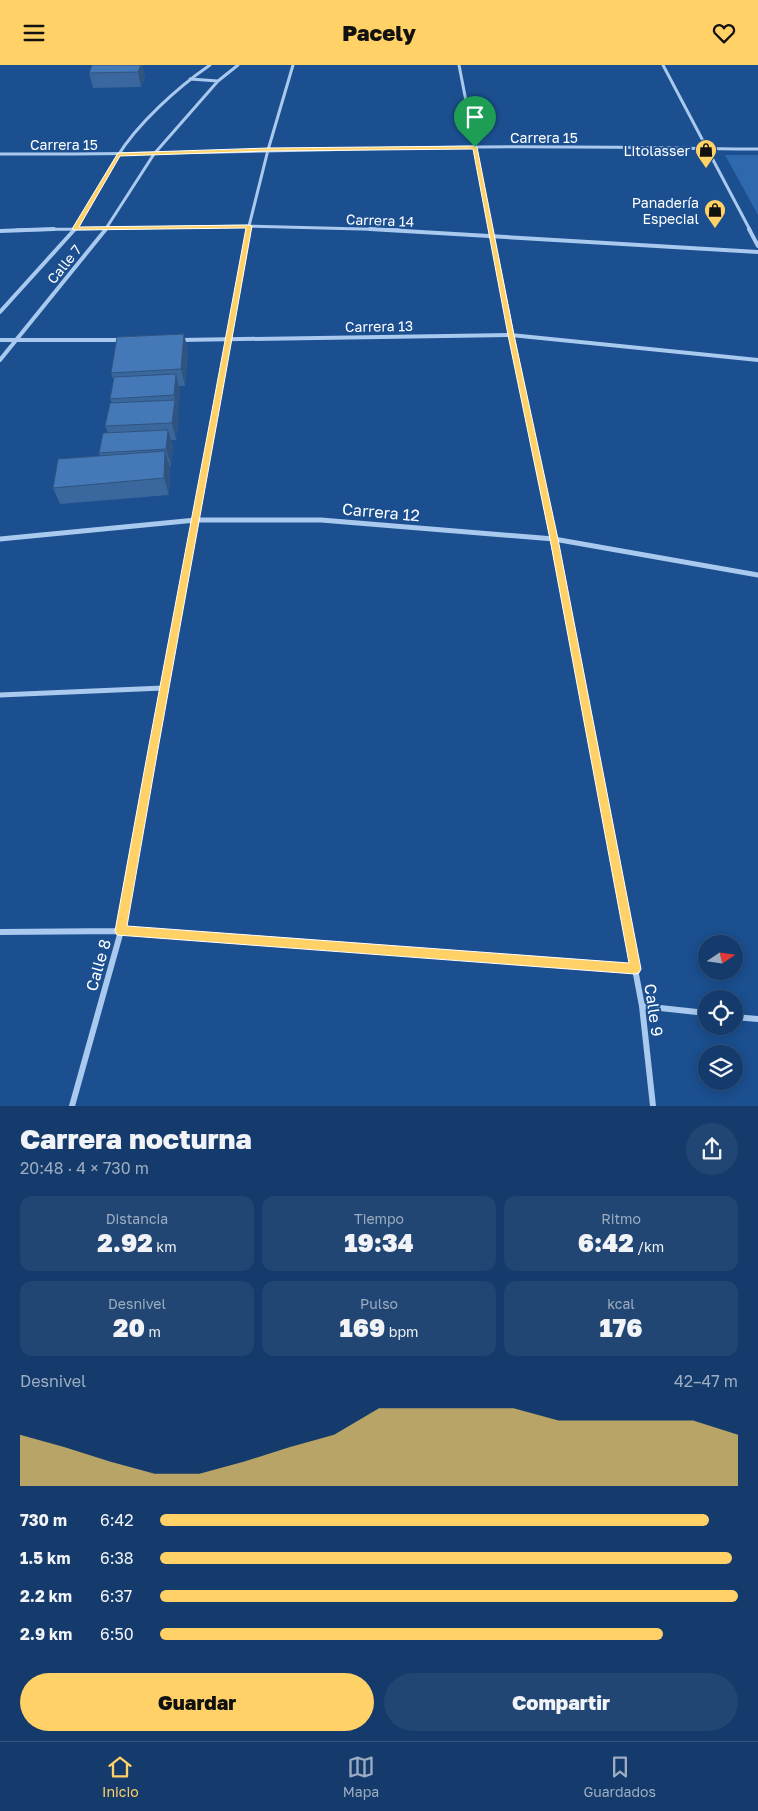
<!DOCTYPE html>
<html lang="es">
<head>
<meta charset="utf-8">
<style>
  :root { --surface:#143b6b; --page:#214673; --text:#f1f3f6; --muted:#9dadc1; --line:#33557e; --accent:#ffd166 }
  body { margin:0; font-family:"Golos Text",sans-serif; background:var(--page); color:var(--text); height:100vh; display:flex; flex-direction:column; font-size:19px; white-space:nowrap }
  * { box-sizing:border-box; margin:0 }
  p { font-size:16px; color:var(--muted) }
  .icon { flex:none; width:28px; height:28px; fill:none; stroke:currentColor; stroke-width:2; stroke-linecap:round; stroke-linejoin:round }
  .map { position:relative; height:1041px; overflow:hidden }
  .sheet { display:flex; flex-direction:column; background:var(--surface); flex:1 }
  .sheet>* { flex:none }
  .needle { width:32px; rotate:77deg }
  .controls { position:absolute; left:698px; top:870px; display:grid; gap:10px }
  .controls a { display:grid; place-items:center; width:45px; height:45px; border-radius:50%; background:var(--surface); box-shadow:0 2px 12px #0003,0 0 0 1px var(--line); font-size:25px }
  .pin { position:absolute; display:grid; place-items:center; width:42px; height:42px; color:#fff; margin:-51px -21px; border-radius:50% 50% 50% 0; rotate:-45deg; box-shadow:0 0 5px #0007 }
  .pin .icon { rotate:45deg }
  .round { display:grid; place-items:center; flex:none; width:52px; height:52px; border-radius:26px; background:var(--page) }
  .headline { display:flex; align-items:center; justify-content:space-between; height:85px; padding:0 20px }
  h1 { font-size:28px; font-weight:800; line-height:38px }
  .stats { display:grid; grid-template-columns:repeat(3,1fr); gap:8px; height:85px; padding:5px 20px }
  .stats div { display:grid; align-content:center; border-radius:12px; background:var(--page); text-align:center }
  .stats b { font-size:25px; font-weight:800 }
  .stats small { font-size:14px; font-weight:400 }
  .stats p { font-size:14px }
  .chart { height:140px; padding:10px 20px }
  .chart p { display:flex; justify-content:space-between }
  .chart svg { width:100%; height:90px; margin-top:5px; fill:var(--accent); opacity:.7 }
  .action { display:flex; gap:10px; margin-top:auto; padding:10px 20px }
  .action a { flex:1; height:58px; border-radius:30px; background:var(--accent); color:#111; font-size:20px; font-weight:800; line-height:58px; text-align:center }
  .action a+a { background:var(--page); color:var(--text) }
  ul { padding:0 20px; list-style:none; font-size:16px }
  li { display:grid; grid-template-columns:80px 60px 1fr; align-items:center; height:38px }
  li i { height:12px; border-radius:6px; background:var(--accent) }
  header { display:flex; justify-content:space-between; align-items:center; height:65px; padding:0 20px; background:var(--accent); color:#111; font-size:22px; font-weight:800 }
  .menu { display:flex; justify-content:space-around; align-items:center; height:70px; border-top:1px solid var(--line); background:var(--surface); font-size:14px; color:var(--muted) }
  .menu a { display:grid; justify-items:center; gap:2px }
  .menu .selected { color:var(--accent) }
  .map>svg:first-child { display:block }
  .green { fill:#2e69ad }
  .lines { fill:none; stroke-linecap:round; stroke-linejoin:round }
  .street-far3 { stroke:#a9c9ee; stroke-width:3 }
  .street-far2 { stroke:#a9c9ee; stroke-width:4 }
  .street-far1 { stroke:#a9c9ee; stroke-width:5 }
  .street { stroke:#a9c9ee; stroke-width:6 }
  .wall { fill:#3a679d }
  .shaded-wall { fill:#305480 }
  .building { fill:#4478b7; stroke:#305480 }
  .route { fill:#ffd166; stroke:#fff; fill-rule:evenodd }
  .labels { text-anchor:middle; dominant-baseline:central; stroke-width:4; stroke-linejoin:round; paint-order:stroke }
  .far-street-label { font-size:14px; fill:#fff; stroke:#1b4f8f }
  .far-poi-label { font-size:14px; fill:#fff; stroke:#1b4f8f; text-anchor:end }
  .street-label { font-size:16px; fill:#fff; stroke:#1b4f8f }
</style>
</head>
<body>
<header><svg class="icon" aria-label="menu" viewBox="0 0 24 24"><path d="M4 6h16M4 12h16M4 18h16"/></svg>Pacely<svg class="icon" aria-label="heart" viewBox="0 0 24 24"><path d="M12 20l-8-8c-3-5 5-10 8-4 3-6 11-1 8 4z"/></svg></header>
<div class="map">
<svg width="758" height="1041" viewBox="0 0 758 1041">
  <rect width="100%" height="100%" fill="#1b4f8f"/>
  <path class="green" d="M725 90H758V150Z"/>
  <g class="lines">
    <path class="street-far3" d="M459 0 491 165
      M663 0 750 165
      M190 14 218 16
      M0 89C157 90 315 84 472 82 567 81 663 83 758 84
      M16 165 248 161 400 165
      M74 165C90 143 102 116 117 92 137 59 178 22 210 0
      M105 165 154 89 218 16 238 0
      M248 165 268 85 293 0"/>
    <path class="street-far2" d="M370 164 758 187
      M491 164 535 382
      M749 164 758 181
      M0 166 54 164
      M0 247 75 164
      M0 275H122
      M180 275 511 270 758 295
      M0 295 106 164
      M209 382 248 164"/>
    <path class="street-far1" d="M534 381 590 667
      M0 474 196 455H321L554 474 758 510
      M0 630 163 623
      M155 667 209 381"/>
    <path class="street" d="M590 666 642 941 653 1041
      M0 867 121 866 635 904
      M642 941 706 948
      M734 952 758 954
      M72 1041 121 866 156 666"/>
  </g>
  <path class="wall" d="M142 0 145 12 141 22 93 23 89 8Z
    M188 285 185 321H179L180 326 178 347 179 352 176 375H171L173 381 171 401H170L169 430 60 439 53 423 100 391 99 388 108 368 105 361 112 338 110 334 114 317 111 308Z"/>
  <path class="shaded-wall" d="M141 0H142L145 12 141 22 138 7Z
    M184 269 188 285 185 321 181 304Z
    M176 309 180 326 178 347 174 330Z
    M175 335 179 352 176 375 172 358Z
    M168 365 173 381 171 401 166 384Z
    M165 386 170 402 169 430 164 413Z"/>
  <path class="building" d="M92 0H141L138 7 89 8Z
    M184 269 181 304 111 308 117 272Z
    M176 309 174 330 110 334 114 312Z
    M175 335 172 358 105 361 110 338Z
    M168 365 166 384 99 388 103 368Z
    M165 386 164 413 53 423 58 394Z"/>
  <path class="route" d="M475 81 477 82 514 270 558 474 641 904 639 908 635 909 117 870 115 866C157 631 203 397 246 163L75 165 72 164 118 88 268 83ZM473 84 508 270 550 474 629 898 127 861C167 627 211 395 252 161L249 160 79 162 120 91 268 86Z"/>
  <defs>
    <g id="shop-pin" transform="scale(1.125)"><path d="M0 17L-7.5 6A9.5 9.5 0 1 1 7.5 6Z" fill="#ffd166" stroke="#1b4f8f"/><path d="M-5-2.5h2.3a2.7 3.5 0 0 1 5.4 0H5L5.5 6h-11ZM-1.5-2.5h3a1.5 2.3 0 0 0-3 0Z" fill="#111"/></g>
  </defs>
  <g fill-rule="evenodd">
    <use href="#shop-pin" x="706" y="85"/>
    <use href="#shop-pin" x="715" y="145"/>
  </g>
  <g class="labels">
    <g class="far-street-label">
      <text x="544" y="72">Carrera 15</text>
      <text x="64" y="79">Carrera 15</text>
      <text transform="translate(380 155) rotate(2)">Carrera 14</text>
      <text transform="translate(64 199) rotate(-51)">Calle 7</text>
      <text transform="translate(379 261) rotate(-1)">Carrera 13</text>
    </g>
    <g class="far-poi-label">
      <text x="690" y="85">Litolasser</text>
      <text x="699" y="137">Panadería<tspan x="699" dy="16">Especial</tspan></text>
    </g>
    <g class="street-label">
      <text transform="translate(381 447) rotate(5)">Carrera 12</text>
      <text transform="translate(98 900) rotate(-74)">Calle 8</text>
      <text transform="translate(654 945) rotate(82)">Calle 9</text>
    </g>
  </g>
</svg>
<div class="controls">
<a><svg class="needle" viewBox="-14 -14 28 28"><path d="M0-13l5 13h-10z" fill="#e53935"/><path d="M0 13l5-13h-10z" fill="#9dadc1"/></svg></a>
<a><svg class="icon" aria-label="locate" viewBox="0 0 24 24"><circle cx="12" cy="12" r="6"/><path d="M12 2v4M12 18v4M2 12h4M18 12h4"/></svg></a>
<a><svg class="icon" aria-label="layers" viewBox="0 0 24 24"><path d="M12 4l9 5-9 5-9-5zM3 14l9 5 9-5"/></svg></a>
</div>
<div class="pin" style="left:475px;top:82px;background:#1e9e55"><svg class="icon" aria-label="arrive" viewBox="0 0 24 24"><path d="M6 21V4h12l-3 4 3 4H6"/></svg></div>
</div>
<section class="sheet">
<div class="headline"><div><h1>Carrera nocturna</h1><p>20:48 · 4 × 730 m</p></div><a class="round"><svg class="icon" aria-label="share" viewBox="0 0 24 24"><path d="M12 15V3M7 8l5-5 5 5M5 13v7h14v-7"/></svg></a></div>
<div class="stats">
<div><p>Distancia</p><b>2.92<small> km</small></b></div>
<div><p>Tiempo</p><b>19:34</b></div>
<div><p>Ritmo</p><b>6:42<small> /km</small></b></div>
</div>
<div class="stats">
<div><p>Desnivel</p><b>20<small> m</small></b></div>
<div><p>Pulso</p><b>169<small> bpm</small></b></div>
<div><p>kcal</p><b>176</b></div>
</div>
<div class="chart"><p><span>Desnivel</span>42–47 m</p>
<svg viewBox="0 0 160 44" preserveAspectRatio="none"><path d="M0 44V19L10 25L20 32L30 38L40 38L50 32L60 25L70 19L80 6L90 6L100 6L110 6L120 12L130 12L140 12L150 12L160 19V44z"/></svg>
</div>
<ul>
<li><b>730 m</b>6:42<i style="width:95%"></i></li>
<li><b>1.5 km</b>6:38<i style="width:99%"></i></li>
<li><b>2.2 km</b>6:37<i style="width:100%"></i></li>
<li><b>2.9 km</b>6:50<i style="width:87%"></i></li>
</ul>
<div class="action"><a>Guardar</a><a>Compartir</a></div>
</section>
<nav class="menu">
<a class="selected"><svg class="icon" aria-label="home" viewBox="0 0 24 24"><path d="M3 11l9-7 9 7M6 9v11h12V9"/></svg>Inicio</a>
<a><svg class="icon" aria-label="map" viewBox="0 0 24 24"><path d="M3 6l6-2 6 2 6-2v14l-6 2-6-2-6 2zM9 4v14M15 6v14"/></svg>Mapa</a>
<a><svg class="icon" aria-label="saved" viewBox="0 0 24 24"><path d="M7 4h10v16l-5-4-5 4z"/></svg>Guardados</a>
</nav>
</body>
</html>
